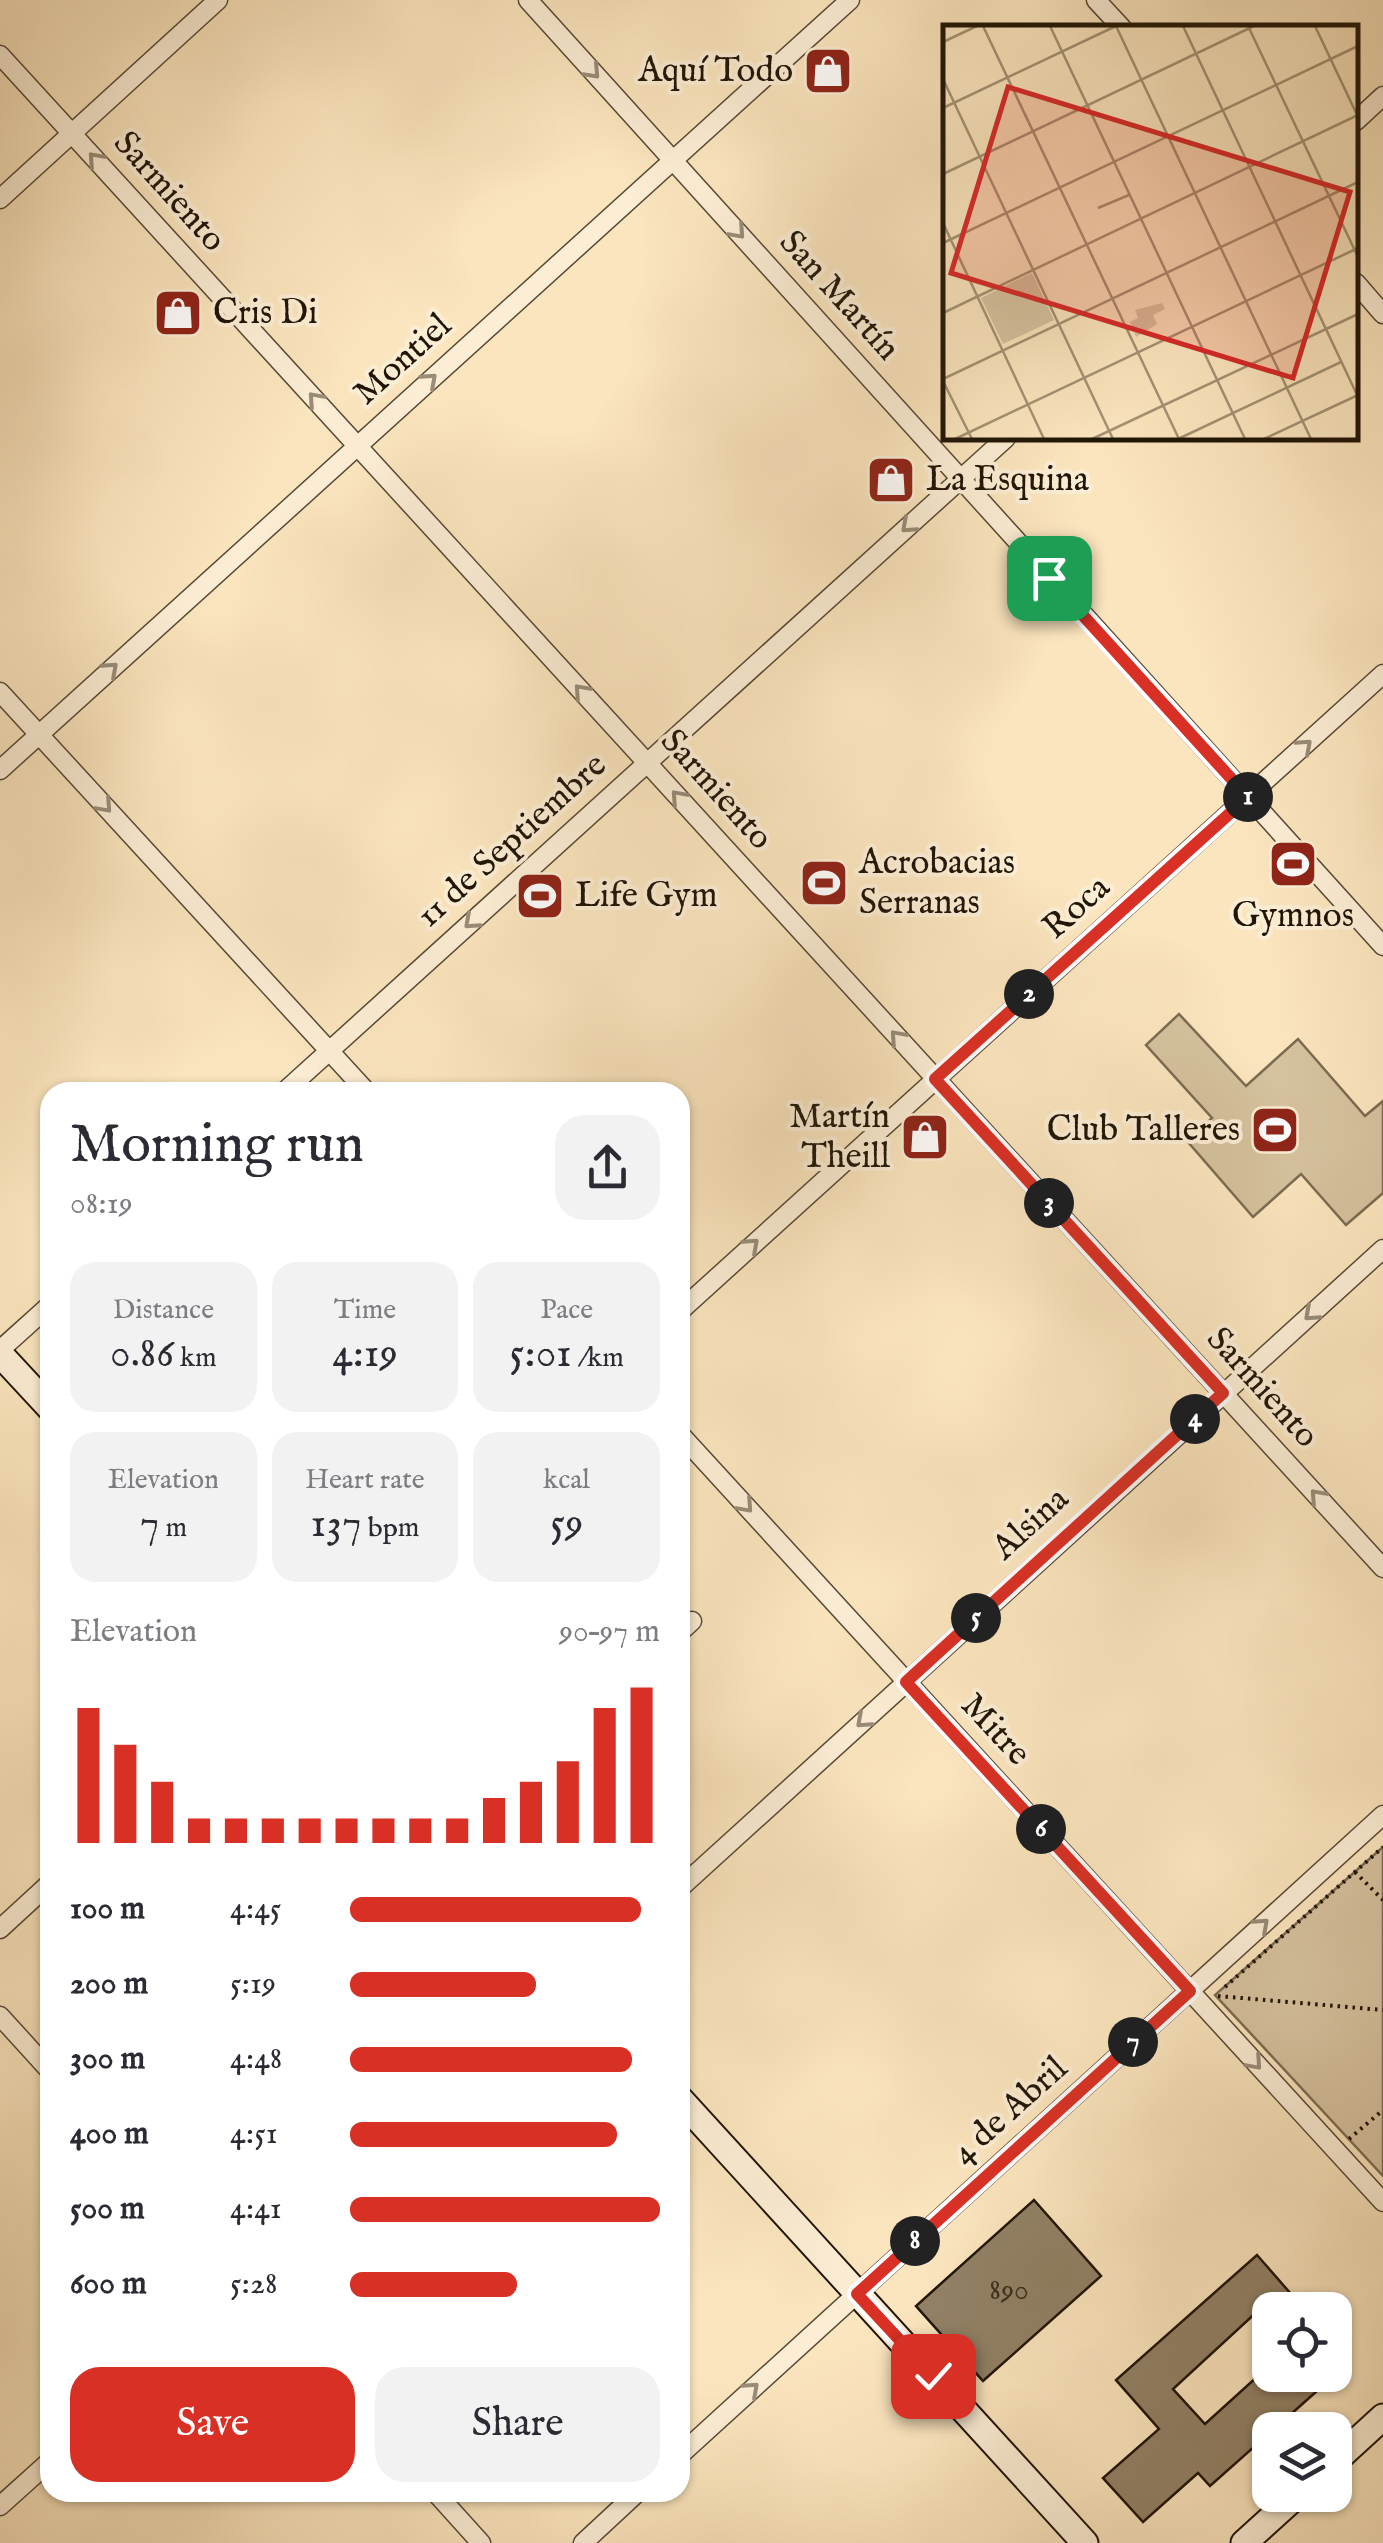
<!DOCTYPE html>
<html lang="en">
<head>
<meta charset="utf-8">
<style>
  :root { --surface:#fff; --page:#f2f2f3; --text:#2b2b33; --muted:#7c7c81; --accent:#d93025 }
  body { margin:0; font-family:"IM FELL English",serif; background:var(--page); color:var(--text); height:100vh; display:flex; flex-direction:column; font-size:38px; white-space:nowrap }
  * { box-sizing:border-box; margin:0 }
  p { font-size:32px; color:var(--muted) }
  .icon { flex:none; width:55px; height:55px; fill:none; stroke:currentColor; stroke-width:2; stroke-linecap:round; stroke-linejoin:round }
  .map { position:relative; flex:1; overflow:hidden }
  .panel { position:absolute; left:40px; top:1082px; width:650px; height:1420px; display:flex; flex-direction:column; background:var(--surface); border-radius:30px; box-shadow:0 2px 8px #0004 }
  .panel>* { flex:none }
  .buttons { position:absolute; left:1252px; top:2292px; display:grid; gap:20px }
  .buttons a { display:grid; place-items:center; width:100px; height:100px; border-radius:20px; background:var(--surface); box-shadow:0 2px 8px #0004; font-size:50px }
  .pin { position:absolute; display:grid; place-items:center; width:85px; height:85px; color:#fff; margin:-42px; border-radius:20px; box-shadow:0 5px 15px #0006 }
  .km { position:absolute; width:50px; height:50px; margin:-25px; border-radius:50%; background:#222; color:#fff; font-size:28px; line-height:50px; text-align:center }
  .round { display:grid; place-items:center; flex:none; width:105px; height:105px; border-radius:30px; background:var(--page) }
  .head { display:flex; align-items:center; justify-content:space-between; height:170px; padding:0 30px }
  h1 { font-size:55px; font-weight:600; line-height:75px }
  .stats { display:grid; grid-template-columns:repeat(3,1fr); gap:15px; height:170px; padding:10px 30px }
  .stats div { display:grid; align-content:center; border-radius:25px; background:var(--page); text-align:center }
  .stats b { font-size:42px; font-weight:600 }
  .stats small { font-size:28px; font-weight:400 }
  .stats p { font-size:28px }
  .chart { height:280px; padding:20px 30px }
  .chart p { display:flex; justify-content:space-between }
  .chart svg { width:100%; height:180px; margin-top:10px; stroke:var(--accent); stroke-width:6 }
  .action { display:flex; gap:20px; margin-top:auto; padding:20px 30px }
  .action a { flex:1; height:115px; border-radius:30px; background:var(--accent); color:#fff; font-size:40px; font-weight:600; line-height:115px; text-align:center }
  .action a+a { background:var(--page); color:var(--text) }
  ul { padding:0 30px; list-style:none; font-size:32px }
  li { display:grid; grid-template-columns:160px 120px 1fr; align-items:center; height:75px }
  li i { height:25px; border-radius:12px; background:var(--accent) }
  .map>svg:first-child { display:block }
  .green { fill:#d6c29f; stroke:#7b6c52; stroke-width:2.5 }
  .building { fill:#928166; stroke:#201506; stroke-width:2.5 }
  .lines { fill:none; stroke-linecap:round; stroke-linejoin:round }
  .street-casing { stroke:#574934; stroke-width:21 }
  .secondary-casing { stroke:#201506; stroke-width:29 }
  .path { stroke:#201506; stroke-width:4; stroke-dasharray:2.5 5; stroke-linecap:butt }
  .street { stroke:#fceed5; stroke-width:18 }
  .secondary { stroke:#fceed5; stroke-width:25 }
  .oneway { stroke:#998c78 }
  .route-casing { stroke:#fff; stroke-width:20 }
  .route { stroke:#d93025; stroke-width:12 }
  .labels { text-anchor:middle; dominant-baseline:central; stroke-width:8; stroke-linejoin:round; paint-order:stroke }
  .number-label { font-size:30px; fill:#3c301e }
  .poi-label { font-size:35px; fill:#201506; stroke:#fceed5; text-anchor:start }
  .street-label { font-size:35px; fill:#201506; stroke:#fceed5 }
  .inset-road { fill:none; stroke:#a39274; stroke-width:2.5 }
  .view { fill:#d62828; fill-opacity:0.15; stroke:#d62828; stroke-width:5 }
  .inset-edge { fill:none; stroke:#201506; stroke-width:5 }
</style>
</head>
<body>
<div class="map">
<svg width="1383" height="2543" viewBox="0 0 1383 2543">
  <rect width="100%" height="100%" fill="#fbe5be"/>
  <filter id="stains"><feTurbulence type="fractalNoise" baseFrequency=".002" numOctaves="4"/><feColorMatrix values="0 0 0 0 .2 0 0 0 0 .09 0 0 0 0 .02 0 0 0 .5 -.17"/></filter>
  <radialGradient id="worn" r=".72"><stop offset=".6" stop-color="#630" stop-opacity="0"/><stop offset="1" stop-color="#630" stop-opacity=".3"/></radialGradient>
  <path class="green" d="M1179 1014 1246 1086 1298 1039 1365 1116 1383 1101V1193L1346 1225 1301 1174 1253 1217 1188 1142 1212 1118 1146 1045Z
    M1383 1847V2176L1215 1995Z"/>
  <path class="building" d="M1034 2200 1101 2276 983 2381 916 2306Z
    M1257 2255 1305 2310 1261 2308 1173 2389 1205 2424 1270 2365V2375H1335L1210 2486 1198 2473 1143 2522 1103 2478 1159 2429 1116 2380Z"/>
  <g class="lines">
    <g class="street-casing">
      <path id="street" d="M528 0 1383 946
        M1096 0 1122 28
        M0 55 1383 1568
        M1356 121 1383 96
        M0 199 218 0
        M1356 283 1383 314
        M0 692 367 1092
        M0 770 850 0
        M284 1092 1006 438
        M680 1311 1383 674
        M0 1350 50 1305
        M680 1434 1383 2202
        M680 1632 692 1621
        M680 1888 1383 1249
        M0 1929 50 1883
        M0 2016 50 2071
        M680 2455 1383 1815
        M435 2492 481 2543
        M0 2506 50 2461
        M583 2543 638 2492"/>
    </g>
    <g class="secondary-casing">
      <path id="secondary" d="M0 1354 50 1408
        M680 2099 1085 2543
        M1335 2461 1383 2417
        M1244 2543 1297 2495"/>
    </g>
    <path class="path" d="M1355 1872 1383 1900
      M1225 1987 1383 1847
      M1218 1996 1383 2010
      M1349 2139 1383 2110"/>
    <use href="#street" class="street"/>
    <use href="#secondary" class="secondary"/>
  </g>
  <defs><path id="oneway-chevron" d="M-2-3.5L2.5 0L-2 3.5" fill="none" stroke-width="1.6" stroke-linecap="round" stroke-linejoin="round" transform="scale(2.5)"/></defs>
  <g class="oneway">
    <use href="#oneway-chevron" transform="translate(593 72) rotate(47)"/>
    <use href="#oneway-chevron" transform="translate(95 159) rotate(-132)"/>
    <use href="#oneway-chevron" transform="translate(738 232) rotate(48)"/>
    <use href="#oneway-chevron" transform="translate(430 380) rotate(-42)"/>
    <use href="#oneway-chevron" transform="translate(315 399) rotate(-132)"/>
    <use href="#oneway-chevron" transform="translate(908 526) rotate(138)"/>
    <use href="#oneway-chevron" transform="translate(111 669) rotate(-42)"/>
    <use href="#oneway-chevron" transform="translate(581 691) rotate(-132)"/>
    <use href="#oneway-chevron" transform="translate(1305 746) rotate(-42)"/>
    <use href="#oneway-chevron" transform="translate(678 797) rotate(-132)"/>
    <use href="#oneway-chevron" transform="translate(105 806) rotate(48)"/>
    <use href="#oneway-chevron" transform="translate(471 922) rotate(138)"/>
    <use href="#oneway-chevron" transform="translate(897 1037) rotate(-132)"/>
    <use href="#oneway-chevron" transform="translate(752 1245) rotate(-42)"/>
    <use href="#oneway-chevron" transform="translate(1311 1314) rotate(138)"/>
    <use href="#oneway-chevron" transform="translate(1317 1496) rotate(-132)"/>
    <use href="#oneway-chevron" transform="translate(746 1506) rotate(48)"/>
    <use href="#oneway-chevron" transform="translate(863 1721) rotate(138)"/>
    <use href="#oneway-chevron" transform="translate(1262 1925) rotate(-42)"/>
    <use href="#oneway-chevron" transform="translate(1255 2063) rotate(48)"/>
    <use href="#oneway-chevron" transform="translate(752 2389) rotate(-42)"/>
  </g>
  <g class="lines">
    <g class="route-casing">
      <path id="route" d="M933 2376 857 2294 1190 1991 906 1682 1223 1393 935 1079 1248 797 1049 578"/>
    </g>
    <use href="#route" class="route"/>
  </g>
  <defs>
    <g id="shop-square" transform="scale(2.5)"><rect x="-9" y="-9" width="18" height="18" rx="4" fill="#8f2418" stroke="#fceed5"/><path d="M-5-2.5h2.3a2.7 3.5 0 0 1 5.4 0H5L5.5 6h-11ZM-1.5-2.5h3a1.5 2.3 0 0 0-3 0Z" fill="#fff"/></g>
    <g id="stadium-square" transform="scale(2.5)"><rect x="-9" y="-9" width="18" height="18" rx="4" fill="#8f2418" stroke="#fceed5"/><path d="M0-5a6.5 5 0 1 0 0 10a6.5 5 0 1 0 0-10ZM-3.5-1.8h7v3.6h-7Z" fill="#fff"/></g>
  </defs>
  <g fill-rule="evenodd">
    <use href="#shop-square" x="828" y="71"/>
    <use href="#shop-square" x="178" y="313"/>
    <use href="#shop-square" x="891" y="480"/>
    <use href="#stadium-square" x="1293" y="864"/>
    <use href="#stadium-square" x="824" y="883"/>
    <use href="#stadium-square" x="540" y="896"/>
    <use href="#stadium-square" x="1275" y="1130"/>
    <use href="#shop-square" x="925" y="1137"/>
  </g>
  <g class="labels">
    <g class="number-label">
      <text x="1009" y="2291">890</text>
    </g>
    <g class="poi-label">
      <text x="793" y="71" text-anchor="end">Aquí Todo</text>
      <text x="213" y="313">Cris Di</text>
      <text x="926" y="480">La Esquina</text>
      <text x="859" y="863">Acrobacias<tspan x="859" dy="40">Serranas</tspan></text>
      <text x="575" y="896">Life Gym</text>
      <text x="1293" y="916" text-anchor="middle">Gymnos</text>
      <text x="890" y="1117" text-anchor="end">Martín<tspan x="890" dy="40">Theill</tspan></text>
      <text x="1240" y="1130" text-anchor="end">Club Talleres</text>
    </g>
    <g class="street-label">
      <text transform="translate(169 192) rotate(48)">Sarmiento</text>
      <text transform="translate(839 296) rotate(48)">San Martín</text>
      <text transform="translate(403 360) rotate(-42)">Montiel</text>
      <text transform="translate(716 790) rotate(48)">Sarmiento</text>
      <text transform="translate(512 841) rotate(-42)">11 de Septiembre</text>
      <text transform="translate(1077 908) rotate(-42)">Roca</text>
      <text transform="translate(1262 1388) rotate(48)">Sarmiento</text>
      <text transform="translate(1031 1524) rotate(-42)">Alsina</text>
      <text transform="translate(995 1730) rotate(47)">Mitre</text>
      <text transform="translate(1010 2111) rotate(-42)">4 de Abril</text>
    </g>
  </g>
  <g transform="translate(943 25)">
    <rect width="415" height="415" fill="#fbe5be"/>
    <path d="M89 248 111 295 60 319 38 273ZM219 278 222 284 210 290 214 299 193 312 187 297 195 293 192 285Z" fill="#d6c29f"/>
    <path class="inset-road" d="M40 1 236 414M107 1 302 414M173 1 368 414M240 1 415 372M305 1 415 232M372 1 415 92M0 17 34 1M0 54 170 414M0 83 173 1M0 149 311 1M155 183 186 170M0 198 101 414M0 218 415 21M0 288 415 90M0 354 415 157M0 356 29 414M12 414 415 223M149 414 415 289M235 414 398 337M321 414 415 370"/>
    <path class="view" d="M65 62 407 167 350 353 8 248Z"/>
    <rect width="415" height="415" class="inset-edge"/>
  </g>
  <rect width="100%" height="100%" filter="url(#stains)"/>
  <rect width="100%" height="100%" fill="url(#worn)"/>
</svg>
<div class="buttons">
<a><svg class="icon" aria-label="locate" viewBox="0 0 24 24"><circle cx="12" cy="12" r="6"/><path d="M12 2v4M12 18v4M2 12h4M18 12h4"/></svg></a>
<a><svg class="icon" aria-label="layers" viewBox="0 0 24 24"><path d="M12 4l9 5-9 5-9-5zM3 14l9 5 9-5"/></svg></a>
</div>
<div class="pin" style="left:1049px;top:578px;background:#1e9e55"><svg class="icon" aria-label="arrive" viewBox="0 0 24 24"><path d="M6 21V4h12l-3 4 3 4H6"/></svg></div>
<div class="pin" style="left:933px;top:2376px;background:#d93025"><svg class="icon" aria-label="check" viewBox="0 0 24 24"><path d="M5 12l5 5 9-10"/></svg></div>
<b class="km" style="left:1248px;top:797px">1</b>
<b class="km" style="left:1029px;top:994px">2</b>
<b class="km" style="left:1049px;top:1203px">3</b>
<b class="km" style="left:1195px;top:1419px">4</b>
<b class="km" style="left:976px;top:1618px">5</b>
<b class="km" style="left:1041px;top:1829px">6</b>
<b class="km" style="left:1133px;top:2042px">7</b>
<b class="km" style="left:915px;top:2241px">8</b>
<section class="panel">
<div class="head"><div><h1>Morning run</h1><p>08:19</p></div><a class="round"><svg class="icon" aria-label="share" viewBox="0 0 24 24"><path d="M12 15V3M7 8l5-5 5 5M5 13v7h14v-7"/></svg></a></div>
<div class="stats">
<div><p>Distance</p><b>0.86<small> km</small></b></div>
<div><p>Time</p><b>4:19</b></div>
<div><p>Pace</p><b>5:01<small> /km</small></b></div>
</div>
<div class="stats">
<div><p>Elevation</p><b>7<small> m</small></b></div>
<div><p>Heart rate</p><b>137<small> bpm</small></b></div>
<div><p>kcal</p><b>59</b></div>
</div>
<div class="chart"><p><span>Elevation</span>90–97 m</p>
<svg viewBox="0 0 160 44" preserveAspectRatio="none"><path d="M5 44V11M15 44V20M25 44V29M35 44V38M45 44V38M55 44V38M65 44V38M75 44V38M85 44V38M95 44V38M105 44V38M115 44V33M125 44V29M135 44V24M145 44V11M155 44V6"/></svg>
</div>
<ul>
<li><b>100 m</b>4:45<i style="width:94%"></i></li>
<li><b>200 m</b>5:19<i style="width:60%"></i></li>
<li><b>300 m</b>4:48<i style="width:91%"></i></li>
<li><b>400 m</b>4:51<i style="width:86%"></i></li>
<li><b>500 m</b>4:41<i style="width:100%"></i></li>
<li><b>600 m</b>5:28<i style="width:54%"></i></li>
</ul>
<div class="action"><a>Save</a><a>Share</a></div>
</section>
</div>
</body>
</html>
